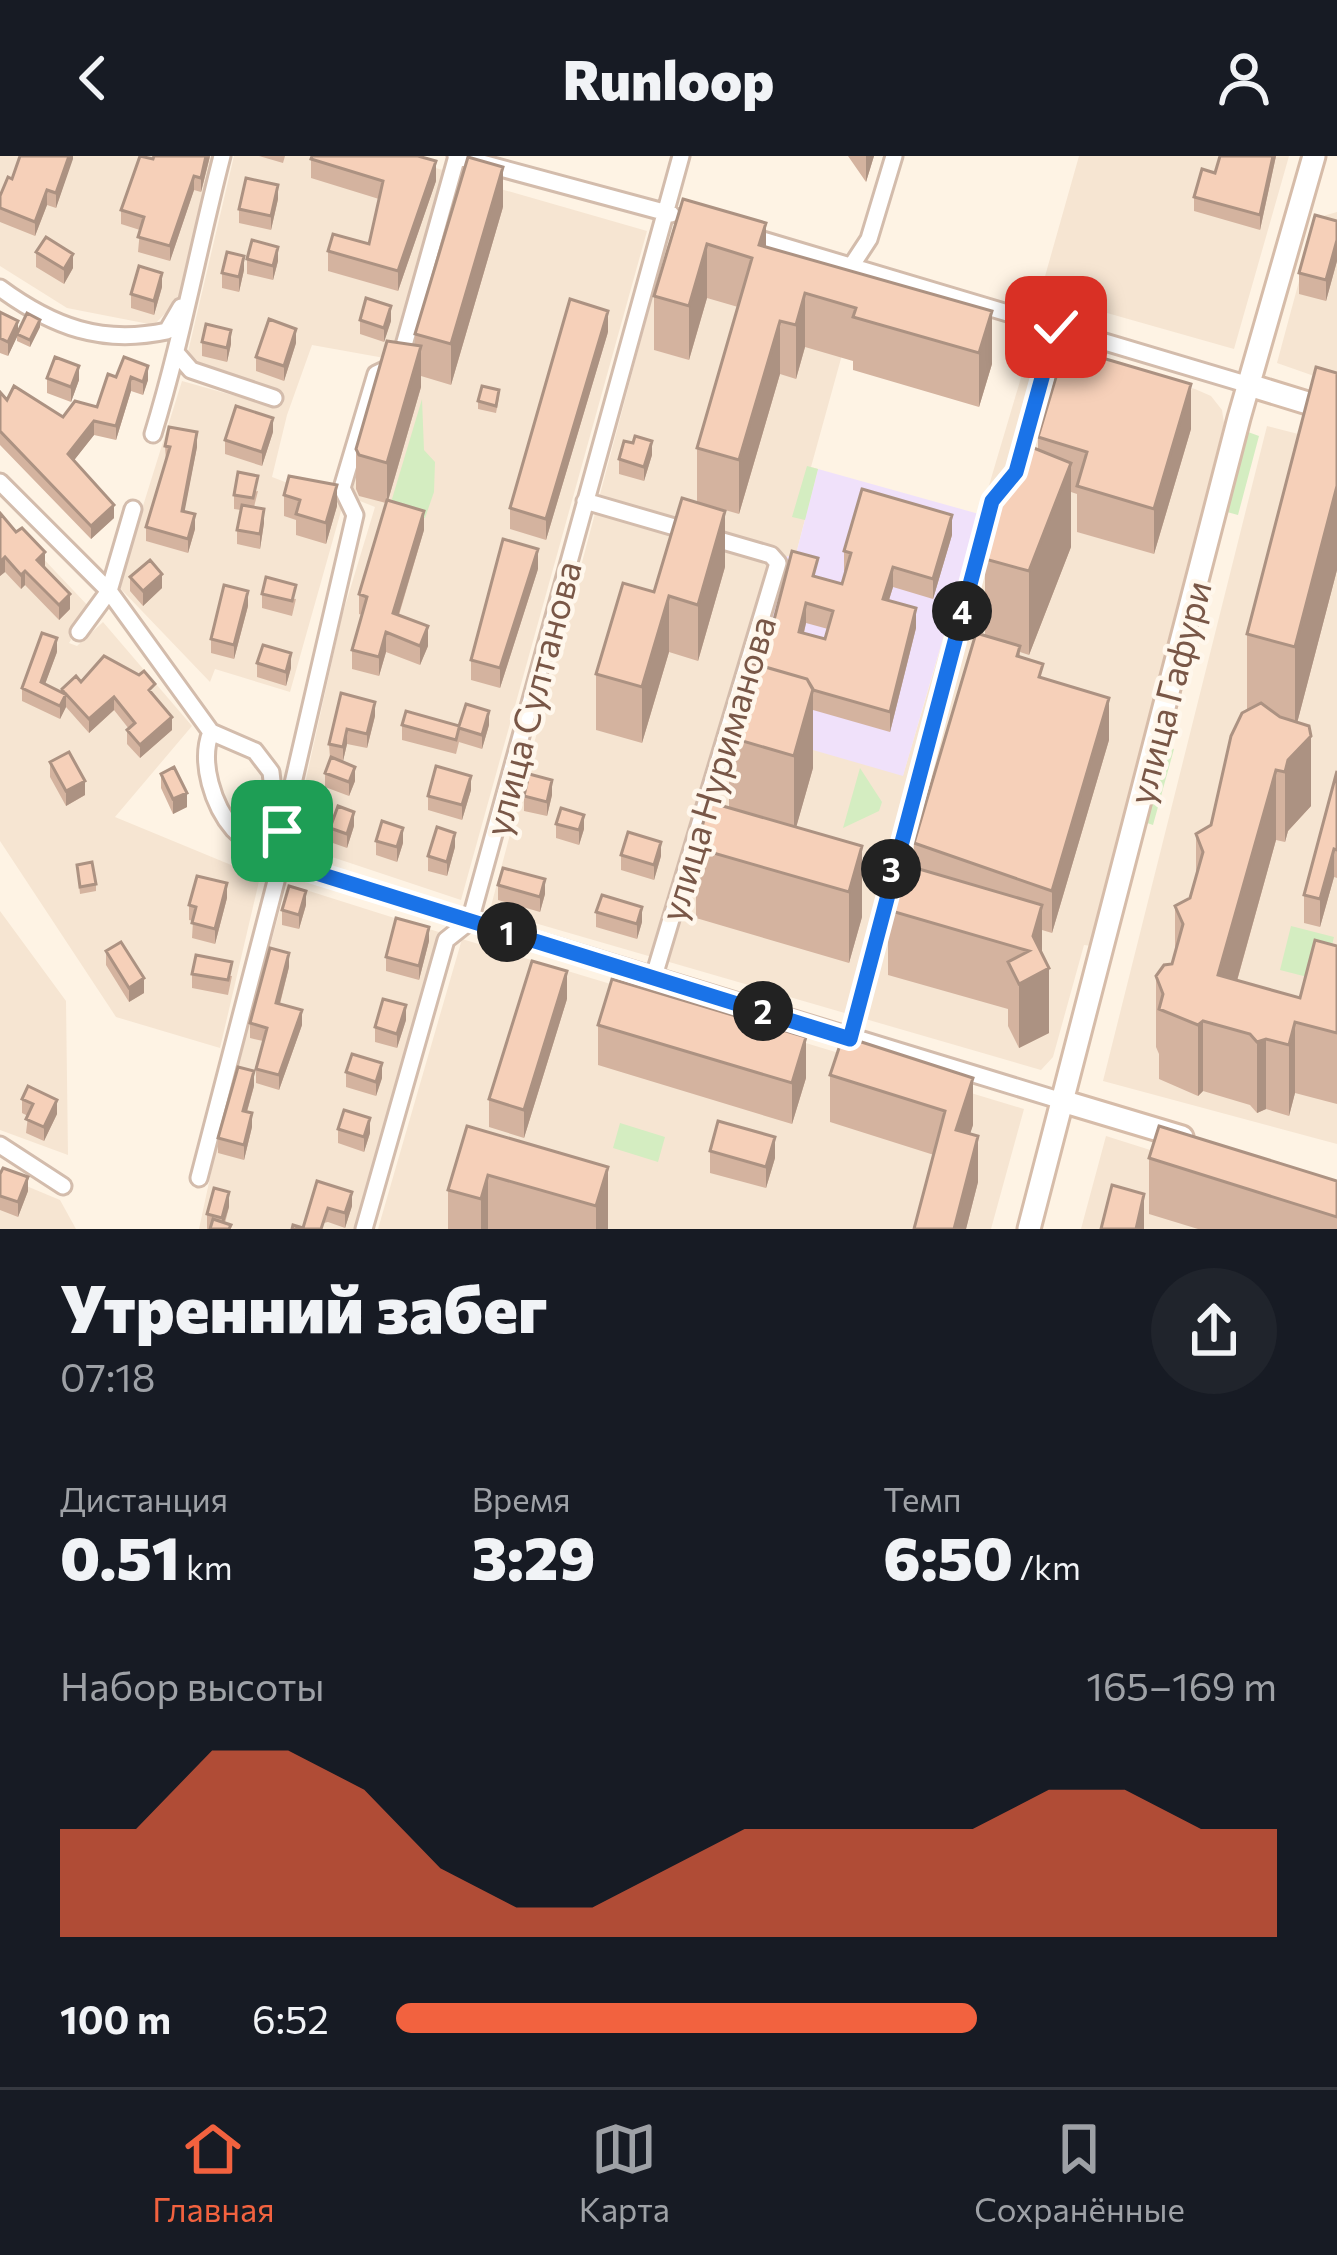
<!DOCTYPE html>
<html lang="ru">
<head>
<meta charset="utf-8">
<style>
  :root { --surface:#171b24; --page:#20242c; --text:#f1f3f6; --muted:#9ea1a6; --line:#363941; --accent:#f2623f }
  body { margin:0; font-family:Commissioner,sans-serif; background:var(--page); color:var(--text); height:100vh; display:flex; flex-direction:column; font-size:45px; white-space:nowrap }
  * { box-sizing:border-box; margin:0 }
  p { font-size:39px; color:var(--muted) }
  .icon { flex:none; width:66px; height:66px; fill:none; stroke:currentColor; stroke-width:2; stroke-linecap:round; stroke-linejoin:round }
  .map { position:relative; height:1073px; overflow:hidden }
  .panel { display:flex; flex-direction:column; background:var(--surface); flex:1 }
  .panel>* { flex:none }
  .pin { position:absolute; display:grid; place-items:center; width:102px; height:102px; color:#fff; margin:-51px; border-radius:24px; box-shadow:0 6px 18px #0006 }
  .km { position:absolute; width:60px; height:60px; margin:-30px; border-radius:50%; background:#222; color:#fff; font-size:33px; line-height:60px; text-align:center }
  .round { display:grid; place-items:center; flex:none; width:126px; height:126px; border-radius:63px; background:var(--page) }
  .overview { display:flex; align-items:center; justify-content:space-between; height:204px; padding:0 60px }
  h1 { font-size:66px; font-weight:800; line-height:90px }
  .metrics { display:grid; grid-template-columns:repeat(3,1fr); gap:18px; height:204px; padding:12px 60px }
  .metrics div { display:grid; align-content:center }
  .metrics b { font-size:60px; font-weight:800 }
  .metrics small { font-size:33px; font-weight:400 }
  .metrics p { font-size:33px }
  .chart { height:336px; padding:24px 60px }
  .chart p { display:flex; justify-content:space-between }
  .chart svg { width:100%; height:216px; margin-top:12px; fill:var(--accent); opacity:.7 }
  ul { padding:0 60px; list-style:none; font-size:39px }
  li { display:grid; grid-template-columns:192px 144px 1fr; align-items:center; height:90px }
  li i { height:30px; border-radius:15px; background:var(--accent) }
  header { display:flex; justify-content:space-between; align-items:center; height:156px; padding:0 60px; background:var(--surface); font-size:54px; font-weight:800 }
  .tab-bar { display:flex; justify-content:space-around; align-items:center; height:168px; border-top:3px solid var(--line); background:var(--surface); font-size:33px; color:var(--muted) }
  .tab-bar a { display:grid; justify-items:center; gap:6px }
  .tab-bar .current { color:var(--accent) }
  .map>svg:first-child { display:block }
  .residential { fill:#f6e5d2 }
  .education { fill:#f0e1fa }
  .green { fill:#d4edc1 }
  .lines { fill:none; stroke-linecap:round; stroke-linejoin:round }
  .street-casing { stroke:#d3bcac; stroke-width:21 }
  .secondary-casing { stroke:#d6bca9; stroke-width:27 }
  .street { stroke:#fff; stroke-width:15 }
  .secondary { stroke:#fff; stroke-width:21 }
  .wall { fill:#d4b39f; fill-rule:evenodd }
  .shaded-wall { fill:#ac9282 }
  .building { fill:#f6d0b9; stroke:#ac9282; stroke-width:3; fill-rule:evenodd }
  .route-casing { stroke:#fff; stroke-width:24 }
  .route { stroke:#1a73e8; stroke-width:15 }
  .labels { text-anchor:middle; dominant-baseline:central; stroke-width:9; stroke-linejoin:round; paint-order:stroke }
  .street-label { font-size:36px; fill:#795747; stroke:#fff7ec }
</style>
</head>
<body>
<header><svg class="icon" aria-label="back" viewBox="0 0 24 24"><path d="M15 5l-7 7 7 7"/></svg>Runloop<svg class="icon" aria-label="person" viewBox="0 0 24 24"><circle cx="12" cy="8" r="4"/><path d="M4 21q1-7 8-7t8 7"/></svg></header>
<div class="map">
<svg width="1337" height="1073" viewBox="0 0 1337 1073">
  <rect width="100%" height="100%" fill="#fef3e4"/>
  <path class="residential" d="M0 0H214L178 144 154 169 67 152 0 110Z
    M234 0H394L446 15 390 203 312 189 287 259 272 321 343 348 290 536 215 513 210 526 118 430 182 225 278 252 283 239 198 207 188 196Z
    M1079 0H1289L1234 193 1040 138Z
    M466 23 647 75 461 744 299 690 297 664 342 460 375 351 350 341 387 218 409 222Z
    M1337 56V228L1277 207 1316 62Z
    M666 89 858 141 811 311 818 313 795 402 787 401 737 571 903 619 1031 188 1195 233 1211 240 1222 254 1224 267 1092 790 1084 789 1053 901 1041 914 490 754Z
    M1267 270 1337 288V988L1103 925Z
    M0 357 91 453 69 487 77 490 103 466 192 570 115 661 260 721 220 892 116 861 0 685Z
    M287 728 445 778 358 1073H199L220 975Z
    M0 755 66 845 68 999 0 974Z
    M462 783 1024 953 991 1073H378Z
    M1106 980 1337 1053V1073H1081Z
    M0 1019 60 1044 76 1073H0Z"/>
  <path class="education" d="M818 313 979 358 903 620 737 572 787 400 795 402Z"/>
  <path class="green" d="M422 243 424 294 435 306 434 336 425 362 389 353Z
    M1248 276 1259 280 1238 359 1227 356Z
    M807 310 818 313 805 364 792 361Z
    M1164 590 1174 593 1153 669 1144 666Z
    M860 612 882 646 879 655 843 672Z
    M1291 770 1334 781 1323 825 1280 814Z
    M620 967 665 981 658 1006 613 992Z"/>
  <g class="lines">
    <g class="street-casing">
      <path id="street" d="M456 0 671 58
        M746 79 1249 229
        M852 109 869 83 894 0
        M0 132C53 171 102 189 167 175L181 151
        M178 199 191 214 274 242
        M153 278C181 187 198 93 222 0
        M0 326 109 435 211 576 255 595 271 616 281 706C267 696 246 687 234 674 213 650 199 606 211 576
        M585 345 771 399 778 407 654 820
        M79 476 109 435 133 353
        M282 675 355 359 342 332 376 218 399 207 457 0
        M850 883 992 345 1016 316 1056 171
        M0 989 63 1030
        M199 1022 281 706 1062 945
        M364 1073 446 784 470 765 681 0"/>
    </g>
    <g class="secondary-casing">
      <path id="secondary" d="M1249 229 1337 256
        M1062 945 1182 981
        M1029 1073 1239 262 1314 0"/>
    </g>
    <use href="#street" class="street"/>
    <use href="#secondary" class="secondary"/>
  </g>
  <path class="wall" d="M73 0 56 52 47 49 35 80 0 66V40L12 23Z
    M154 0H210L201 36 194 34 170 105 138 96 140 74 121 68V54Z
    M259 0H285L283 7Z
    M848 0H874L866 26Z
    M1276 0 1260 74 1194 55V41L1215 17Z
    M311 3 436 25 398 135 328 115V95L369 88 379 43 311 22Z
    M278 43 271 74 239 67V53Z
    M683 43 766 91 992 155V208L979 251 853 214V205L805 191 796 223 780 218 739 358 697 346V292L738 151 707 142 689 204 654 194V140Z
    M503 51 451 229 421 220V231L388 345 424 374 399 459 428 490 420 509 386 496 379 520 352 513V494L362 459 359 458V438L386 347 359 340 356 333V293L415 190V178Z
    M1337 65V105L1326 145 1299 138V117Z
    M36 96 73 112 64 128 36 111Z
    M247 103 278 105 273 124 247 118Z
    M244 114 239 136 222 132V117Z
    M162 131 154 159 131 152V138Z
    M0 156 18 177 40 171 30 191 17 185V180L8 200 0 197Z
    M360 164 391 165 384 186 360 178Z
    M608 176 546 384 510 373V352Z
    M202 186 231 188 227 206 202 200Z
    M296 187 284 225 256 215V201Z
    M124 201 148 224 143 239 131 235 116 284 94 279 74 304 114 362 91 383 0 289V236L7 244 63 261 97 251 116 221Z
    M1337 217V414L1297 567 1311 650 1288 675 1285 686 1276 684 1237 825 1300 842 1337 790V948L1295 937 1289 960 1266 953 1257 957 1250 949 1203 935 1198 940 1159 923V898L1156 891V820L1172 808 1175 798V750L1190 742 1196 723V678L1211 669 1247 555V478Z
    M47 222 79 224 71 246 47 237Z
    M499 241 496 257 478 253V245Z
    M1191 273 1154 398 1077 376V338L1071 336V391L1029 499 1020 496V501L1109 584 1052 777 1042 774V798L1049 877 1019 892 1008 870V853L888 819V754L914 711V687L985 480V403L1038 294V281Z
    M273 276 262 310 225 298V284Z
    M633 287 652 299 644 325 619 318V303Z
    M165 290 197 291 184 355 195 373 188 397 146 385V371L166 305Z
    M258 335 254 351 264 367 260 393 237 388V374L241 354 234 353V339Z
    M284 339 337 350 326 388 296 379V364L284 360Z
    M0 357 45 410 70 453 59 464 25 429 21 433 5 416 0 420Z
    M952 379 933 443 893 431 889 444 916 472 890 576 813 554V612L796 671 862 690V761L849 807 696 762V692L729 652V581L762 510 818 421 842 428 845 416 844 415V395ZM806 467 828 473 825 483 804 477Z
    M725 411 698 505 669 496 642 587 596 574V518L654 436Z
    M538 413 500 532 471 524V504Z
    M130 421 162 432 143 450 130 435Z
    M262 438 296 443 292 460 262 452Z
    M248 450 234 503 211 497V483Z
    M57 496 45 528 62 536 81 526 155 542 172 574 140 602 127 588V574L129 573 114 554 89 577 66 551 60 563 22 545V532Z
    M257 507 291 512 286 530 257 521Z
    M341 537 375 560 367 592 347 588 343 605 355 625 349 640 325 631V617L330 602 329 588Z
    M402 569 459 570 489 569 482 593 459 586 456 598 402 584Z
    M50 606 85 639 66 650 50 621Z
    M1337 615V722L1334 721 1320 771 1304 767V739Z
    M161 618 187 651 173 658 161 632Z
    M471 634 462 664 428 654V640Z
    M552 639 547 660 524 655V640Z
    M556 668 584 673 579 689 556 682Z
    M354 670 347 692 330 686V672Z
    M376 685 403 687 397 706 376 699Z
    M455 691 447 720 428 715V700Z
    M621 699 661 700 654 724 621 714Z
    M77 709 96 728V735L80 738Z
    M498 729 545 738 540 756 498 744Z
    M227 742 215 788 192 782 193 765 189 764V749Z
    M306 749 299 773 282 769V754Z
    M596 756 642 766 637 783 596 771Z
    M429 785 419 824 386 815V801Z
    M106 795 144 837 129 846 106 809Z
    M289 811 280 848 302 869 279 934 256 927V913L263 885 250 882V867Z
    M192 818 232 820 228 839 192 832Z
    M567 843 524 982 489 971V943Z
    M406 864 397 892 375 886V871Z
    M598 869 806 922 792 968 598 909Z
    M843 880 973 969 970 977 978 1026 966 1073H914L934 999 830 966V919Z
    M346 916 382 922 376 940 346 931Z
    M254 930 247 956 252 971 244 1004 218 997V982Z
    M22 943 57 958 44 985 26 977 28 960 22 957Z
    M467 970 608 1011V1073H448V1034Z
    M338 973 370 977 364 996 338 987Z
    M710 995 775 1002 766 1032 710 1017Z
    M1149 1002 1337 1025V1073H1198L1149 1058Z
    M0 1018 28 1035 18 1061 0 1054Z
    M317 1025 352 1050 345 1072 328 1066 303 1072Z
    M229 1051 225 1067 231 1073H207V1058Z"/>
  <path class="shaded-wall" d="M69 0H73V3L56 52V37Z
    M206 0H210L201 36V22Z
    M866 0H874L866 26Z
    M1273 0H1276L1260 74V59Z
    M436 5V25L398 135V115Z
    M503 11V51L451 229V188Z
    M194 20V34L170 105V90Z
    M278 29V43L271 74V60Z
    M47 34V49L35 80V66Z
    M766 67V120L759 89Z
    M1337 84V105L1326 145V124Z
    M707 88V142L689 204V150Z
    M278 91V105L273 124V110Z
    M73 98V112L64 128V113Z
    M244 100V114L239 136V121Z
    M162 117V131L154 159V145Z
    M805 137V191L796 223V169Z
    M391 150V165L384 186V172Z
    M608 155V176L546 384V363Z
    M992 155V208L979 251V197Z
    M40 164V171L30 191V184Z
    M18 165V179L8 200V186Z
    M780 165V218L739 358V304Z
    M296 173V187L284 225V210Z
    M231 174V188L227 206V192Z
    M421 190V231L387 348V307Z
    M79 210V224L71 246V231Z
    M148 210V224L143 239V226Z
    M131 221V235L116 284V270Z
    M1191 228V273L1154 398V353Z
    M273 262V276L262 310V296Z
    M94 265V279L68 312V298Z
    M197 276V291L182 369V355Z
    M652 285V299L644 325V311Z
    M1071 307V391L1029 499V415Z
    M337 329V350L326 388V367Z
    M1337 330V414L1295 575V491Z
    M114 349V362L91 383V370Z
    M264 353V367L260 393V378Z
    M424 355V374L393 477V457Z
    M725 355V411L698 505V449Z
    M195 358V373L188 397V383Z
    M952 359V379L933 443V423Z
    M538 393V413L500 532V512Z
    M45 396V410L37 418V404Z
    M5 401V416L0 420V406Z
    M893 411V431L883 463V443Z
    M25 415V429L21 433V419Z
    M162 418V432L143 450V435Z
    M248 435V450L234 503V489Z
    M70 438V453L59 464V449Z
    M669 440V496L642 587V531Z
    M806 447V467L799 496V476Z
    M916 452V472L890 576V556Z
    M428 470V490L420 509V490Z
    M386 476V496L379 520V501Z
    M57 482V496L41 539V526Z
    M291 497V512L286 530V516Z
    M813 533V612L794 679V600Z
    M66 538V551L60 563V550Z
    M114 541V554L89 577V563Z
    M1109 542V584L1052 777V735Z
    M375 546V560L367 592V578Z
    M489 555V569L482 593V579Z
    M172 561V574L140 602V589Z
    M347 573V588L343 605V591Z
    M1311 580V650L1288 675 1285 686V616L1288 604Z
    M355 611V625L349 640V626Z
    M1276 614V684L1224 871 1218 819Z
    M471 620V634L462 664V649Z
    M552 624V639L547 660V646Z
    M85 625V639L66 650V635Z
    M187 637V651L173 658V643Z
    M354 656V670L347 692V678Z
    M584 659V673L579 689V674Z
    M403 672V687L397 706V691Z
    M455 677V691L447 720V706Z
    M661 686V700L654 724V709Z
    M862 690V761L849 807V736Z
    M1334 693V721L1320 771V743Z
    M545 723V738L540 756V741Z
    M227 727V742L215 788V773Z
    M306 735V749L299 773V759Z
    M1042 749V813L1049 812V877L1019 892V828Z
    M642 751V766L637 783V768Z
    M429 771V785L419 824V810Z
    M289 797V811L276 862V847Z
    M567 815V843L524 982V954Z
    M144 822V837L129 846V832Z
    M406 849V864L397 892V878Z
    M302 854V869L279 934V919Z
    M1203 865V935L1198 940V869Z
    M1295 866V937L1289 960V889Z
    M806 881V922L792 968V927Z
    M1266 883V953L1257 957V886Z
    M382 907V922L376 940V926Z
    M254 915V930L243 969V955Z
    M973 922V969L956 1021V974Z
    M57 944V958L44 985V971Z
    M252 957V971L244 1004V989Z
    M370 962V977L364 996V981Z
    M978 980V1026L966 1073H954Z
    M775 981V1002L766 1032V1011Z
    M608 1011V1073H596V1050Z
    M488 1019V1073H481V1043Z
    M28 1021V1035L18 1061V1046Z
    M229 1036V1051L222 1073V1062Z
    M352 1036V1050L345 1072V1057Z
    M1144 1038V1073H1136Z"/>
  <path class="building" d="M20 0H69L56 37 47 34 35 66 0 52V40L8 21 12 23Z
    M140 0 153 3 154 0H206L201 22 194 20 170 90 138 81 144 61 121 54Z
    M312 0H418L436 5 398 115 328 95 333 78 369 88 383 25 311 3Z
    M1220 0H1273L1260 59 1194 41 1202 13 1215 17Z
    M468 1 503 11 451 188 415 178Z
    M246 22 278 29 271 60 239 53Z
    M683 43 766 67 759 89 992 155 979 197 853 161 856 152 805 137 796 169 780 165 739 304 697 292 752 102 707 88 689 150 654 140Z
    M1315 59 1337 65V84L1326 124 1299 117Z
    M46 81 73 98 64 113 36 96Z
    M252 84 278 91 273 110 247 103Z
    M227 96 244 100 239 121 222 117Z
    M139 110 162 117 154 145 131 138Z
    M366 142 391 150 384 172 360 164Z
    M570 143 608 155 546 363 510 352Z
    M0 156 18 165 8 186 0 182Z
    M27 157 40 164 30 184 17 178Z
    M269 163 296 173 284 210 256 201Z
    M206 168 231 174 227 192 202 186Z
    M387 185 421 190 387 307 359 299 356 293Z
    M1065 191 1191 228 1154 353 1077 330 1087 296 1038 281Z
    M55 201 79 210 71 231 47 222Z
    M124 201 148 210 143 226 131 221 116 270 94 265 68 298 114 349 91 370 0 275V236L7 244 14 230 63 261 75 245 97 251 108 218 116 221Z
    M1316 211 1337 217V330L1295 491 1247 478Z
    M482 230 499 234 496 250 478 245Z
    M236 250 273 262 262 296 225 284Z
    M169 271 197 276 182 355 195 358 188 383 146 371 170 291 165 290Z
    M635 280 652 285 644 311 619 303 624 285 633 287Z
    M1019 286 1071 307 1029 415 985 403Z
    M238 316 258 320 253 342 234 339Z
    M289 320 337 329 326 367 296 358 300 344 284 339Z
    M862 333 952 359 933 423 893 411 883 443 916 452 890 556 813 534 807 523 762 510 792 395 818 402 813 420 842 428 851 397 844 395ZM806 447 833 455 825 483 799 476Z
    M682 342 725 355 698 449 669 440 642 531 596 518 623 427 654 436Z
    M387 344 424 355 393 457 428 470 420 490 386 476 379 501 352 494 367 441 359 438Z
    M242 349 264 353 260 378 237 374Z
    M0 357 16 376 22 372 45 396 37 404 70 438 59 449 25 415 21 419 5 401 0 406Z
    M503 383 538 393 500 512 471 504Z
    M150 404 162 418 143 435 130 421Z
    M266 421 296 429 292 445 262 438Z
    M224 429 248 435 234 489 211 483Z
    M42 477 57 482 41 526 65 538 62 533 76 520 81 526 104 500 139 519 144 515 155 528 149 534 172 561 140 589 127 574 135 567 114 541 89 563 66 538 60 550 22 532Z
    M976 477 1020 490 1017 500 1043 508 1039 521 1109 542 1052 735 914 687Z
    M263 489 291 497 286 516 257 507Z
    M751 507 807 523 813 533 794 600 729 581Z
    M341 537 375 546 367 578 347 573 343 591 329 588Z
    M1261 547 1280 561 1309 570 1311 580 1288 604 1285 616 1276 614 1218 819 1300 842 1315 784 1337 790V877L1295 866 1289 889 1266 883 1257 886 1250 878 1203 865 1198 869 1159 853 1163 838 1156 820 1164 809 1172 808 1183 768 1175 750 1190 742 1203 696 1196 678 1211 669 1231 580 1242 557Z
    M466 548 489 555 482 579 459 572 456 584 402 569 406 555 459 570Z
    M69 596 85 625 66 635 50 606Z
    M331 601 355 611 349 626 325 617Z
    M436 610 471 620 462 649 428 640Z
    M174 611 187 637 173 643 161 618Z
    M1337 615V694L1334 693 1320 743 1304 739Z
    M529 618 552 624 547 646 524 640Z
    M709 646 862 690 849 736 696 692Z
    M338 650 354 656 347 678 330 672Z
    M561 652 584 659 579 674 556 668Z
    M382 665 403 672 397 691 376 685Z
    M437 671 455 677 447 706 428 700Z
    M628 676 661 686 654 709 621 699Z
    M92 706 96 728 80 731 77 709Z
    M902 708 1042 749 1033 780 1049 812 1019 828 1008 806 1029 795 888 754Z
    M503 712 545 723 540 741 498 729Z
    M197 720 227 727 215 773 192 767 196 751 189 749Z
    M289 730 306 735 299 759 282 754Z
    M602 739 642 751 637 768 596 756Z
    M396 762 429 771 419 810 386 801Z
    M121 786 144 822 129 832 106 795Z
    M270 792 289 797 276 847 302 854 279 919 256 913 267 872 250 867Z
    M196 799 232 806 228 824 192 818Z
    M532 805 567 815 524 954 489 943Z
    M612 823 806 881 792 927 598 869Z
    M383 843 406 849 397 878 375 871Z
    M843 880 973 922 956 974 978 980 954 1073H914L945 955 830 919Z
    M352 898 382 907 376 926 346 916Z
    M238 911 254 915 243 955 252 957 244 989 218 982Z
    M28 930 57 944 44 971 26 963 33 948 22 943Z
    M344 954 370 962 364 981 338 973Z
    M718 965 775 981 766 1011 710 995Z
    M467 970 608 1011 596 1050 488 1019 481 1043 448 1034Z
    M1159 970 1337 1025V1061L1149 1002Z
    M3 1012 28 1021 18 1046 0 1040V1018Z
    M317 1025 352 1036 345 1057 328 1052 321 1073H292L293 1069 303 1072Z
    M1112 1029 1144 1038 1136 1073H1101Z
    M214 1032 229 1036 222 1062 207 1058Z
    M213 1063 231 1069 229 1073H210Z"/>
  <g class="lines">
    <g class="route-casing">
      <path id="route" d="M282 675 281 706 850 883 992 345 1016 316 1056 171"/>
    </g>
    <use href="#route" class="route"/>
  </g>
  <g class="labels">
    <g class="street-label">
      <text transform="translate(1168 536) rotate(-75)">улица Гафури</text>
      <text transform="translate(531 542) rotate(-75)">улица Султанова</text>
      <text transform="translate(716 612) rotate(-73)">улица Нуриманова</text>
    </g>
  </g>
</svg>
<div class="pin" style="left:282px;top:675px;background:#1e9e55"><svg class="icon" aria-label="arrive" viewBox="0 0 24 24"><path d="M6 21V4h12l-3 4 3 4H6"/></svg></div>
<div class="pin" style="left:1056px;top:171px;background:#d93025"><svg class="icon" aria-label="check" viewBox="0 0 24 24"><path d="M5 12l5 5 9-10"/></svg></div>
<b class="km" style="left:507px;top:776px">1</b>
<b class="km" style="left:763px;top:855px">2</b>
<b class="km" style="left:891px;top:713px">3</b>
<b class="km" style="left:962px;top:455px">4</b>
</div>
<section class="panel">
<div class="overview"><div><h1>Утренний забег</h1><p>07:18</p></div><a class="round"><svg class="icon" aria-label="share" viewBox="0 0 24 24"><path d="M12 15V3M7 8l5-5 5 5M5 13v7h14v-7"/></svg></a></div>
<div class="metrics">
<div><p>Дистанция</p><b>0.51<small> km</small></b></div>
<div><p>Время</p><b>3:29</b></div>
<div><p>Темп</p><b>6:50<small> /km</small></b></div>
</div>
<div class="chart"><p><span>Набор высоты</span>165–169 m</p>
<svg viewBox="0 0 160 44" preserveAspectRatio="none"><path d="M0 44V22L10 22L20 6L30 6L40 14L50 30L60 38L70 38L80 30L90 22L100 22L110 22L120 22L130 14L140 14L150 22L160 22V44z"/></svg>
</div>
<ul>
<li><b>100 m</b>6:52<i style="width:66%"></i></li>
</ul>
</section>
<nav class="tab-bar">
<a class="current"><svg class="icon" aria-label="home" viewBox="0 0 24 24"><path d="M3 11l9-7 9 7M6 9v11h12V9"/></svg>Главная</a>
<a><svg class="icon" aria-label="map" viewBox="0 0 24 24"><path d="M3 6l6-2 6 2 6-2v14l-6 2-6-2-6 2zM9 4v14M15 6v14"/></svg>Карта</a>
<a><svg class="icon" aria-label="saved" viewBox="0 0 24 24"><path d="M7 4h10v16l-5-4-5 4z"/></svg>Сохранённые</a>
</nav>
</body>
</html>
